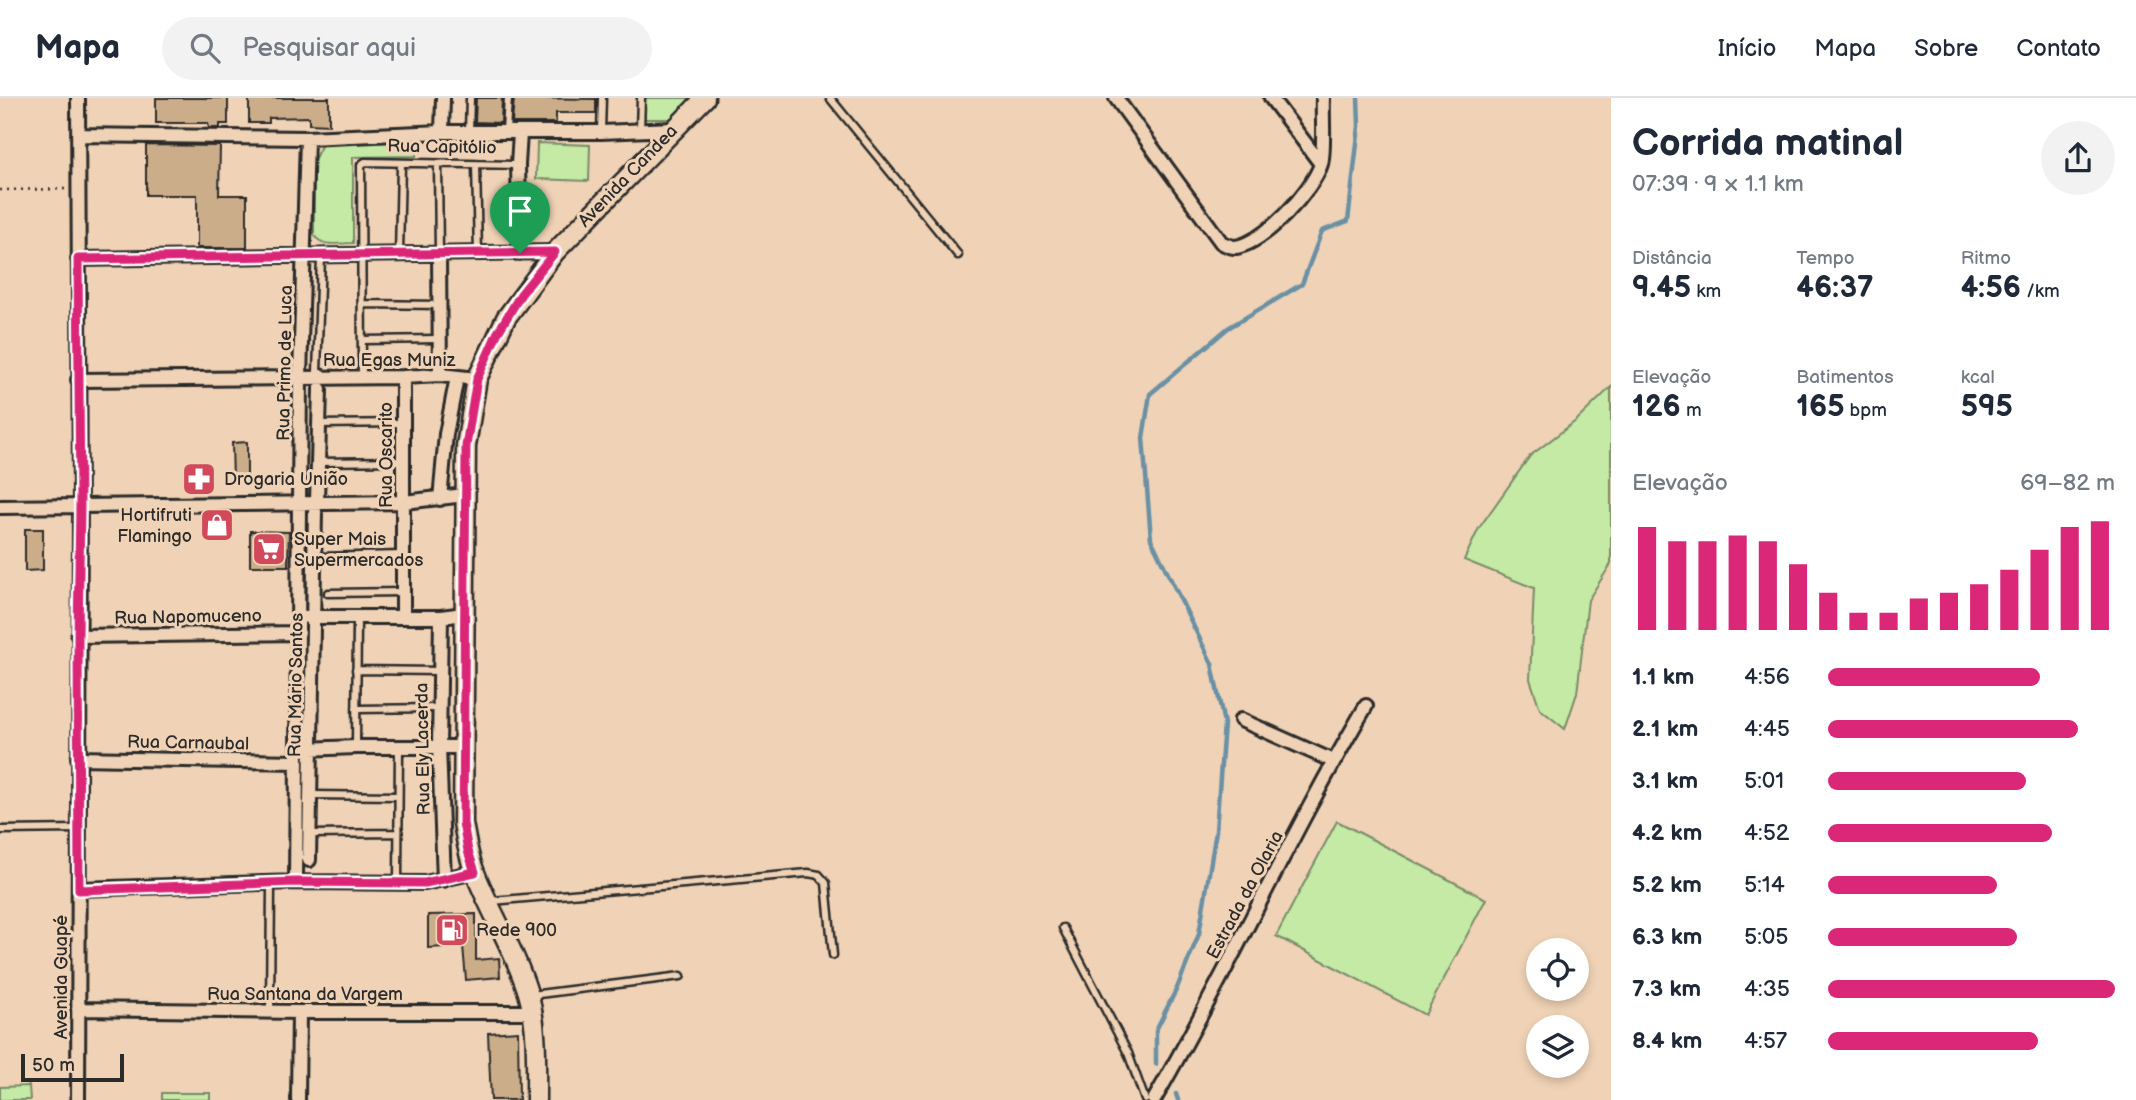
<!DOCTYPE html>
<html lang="pt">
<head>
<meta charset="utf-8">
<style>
  :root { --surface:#fff; --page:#f2f2f3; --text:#1f2937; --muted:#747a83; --line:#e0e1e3; --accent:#db2777 }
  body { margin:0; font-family:"Balsamiq Sans",sans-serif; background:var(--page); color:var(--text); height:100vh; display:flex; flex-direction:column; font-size:26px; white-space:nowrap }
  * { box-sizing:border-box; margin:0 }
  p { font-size:23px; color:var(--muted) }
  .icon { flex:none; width:38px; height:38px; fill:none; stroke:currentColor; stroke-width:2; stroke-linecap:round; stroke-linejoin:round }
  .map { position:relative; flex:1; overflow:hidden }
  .sheet { display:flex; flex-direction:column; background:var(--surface); width:525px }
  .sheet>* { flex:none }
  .controls { position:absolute; left:1526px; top:840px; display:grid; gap:14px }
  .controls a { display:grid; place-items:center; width:63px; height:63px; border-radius:50%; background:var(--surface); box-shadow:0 4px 10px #0003; font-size:35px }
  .scale { position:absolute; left:21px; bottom:18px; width:103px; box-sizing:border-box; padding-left:7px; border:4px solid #2b2b2b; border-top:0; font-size:19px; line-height:24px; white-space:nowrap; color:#2b2b2b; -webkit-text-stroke:5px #f0d3b6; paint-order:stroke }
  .pin { position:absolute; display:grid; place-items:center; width:60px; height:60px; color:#fff; margin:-72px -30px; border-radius:50% 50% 50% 0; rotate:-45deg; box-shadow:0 0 7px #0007 }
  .pin .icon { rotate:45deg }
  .round { display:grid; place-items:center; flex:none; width:74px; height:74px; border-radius:37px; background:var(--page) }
  .head { display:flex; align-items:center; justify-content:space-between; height:119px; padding:0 21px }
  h1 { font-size:38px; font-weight:700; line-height:52px }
  .metrics { display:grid; grid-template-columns:repeat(3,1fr); gap:10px; height:119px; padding:7px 21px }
  .metrics div { display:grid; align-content:center }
  .metrics b { font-size:30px; font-weight:700 }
  .metrics small { font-size:19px; font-weight:400 }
  .metrics p { font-size:19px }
  .chart { height:196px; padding:14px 21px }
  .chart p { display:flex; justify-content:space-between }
  .chart svg { width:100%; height:126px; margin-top:7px; stroke:var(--accent); stroke-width:6 }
  ul { padding:0 21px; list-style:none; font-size:23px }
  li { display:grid; grid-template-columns:112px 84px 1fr; align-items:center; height:52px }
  li i { height:18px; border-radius:9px; background:var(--accent) }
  header { display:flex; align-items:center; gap:42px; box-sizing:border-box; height:98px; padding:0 35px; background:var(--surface); border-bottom:2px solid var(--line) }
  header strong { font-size:33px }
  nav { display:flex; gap:38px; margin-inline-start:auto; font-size:24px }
  .search { width:490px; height:63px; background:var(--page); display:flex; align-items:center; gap:18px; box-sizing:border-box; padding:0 24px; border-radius:38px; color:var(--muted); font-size:26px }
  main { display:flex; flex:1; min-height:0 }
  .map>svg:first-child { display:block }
  .green { fill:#c4eaa5; stroke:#788a68; stroke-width:2 }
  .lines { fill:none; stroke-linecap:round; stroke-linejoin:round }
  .stream { stroke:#6a90a5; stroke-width:4.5 }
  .building { fill:#ccad8a; stroke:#2b2b2b; stroke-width:2 }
  .lane-casing { stroke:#2b2b2b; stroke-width:11 }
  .street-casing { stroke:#2b2b2b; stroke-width:18 }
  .secondary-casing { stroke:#2b2b2b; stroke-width:23 }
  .path { stroke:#2b2b2b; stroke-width:2.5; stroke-dasharray:2 5; stroke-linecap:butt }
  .lane { stroke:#f0d3b6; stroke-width:6 }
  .street { stroke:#f0d3b6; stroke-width:12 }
  .secondary { stroke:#f0d3b6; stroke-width:18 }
  .route-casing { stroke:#fff; stroke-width:14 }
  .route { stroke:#db2777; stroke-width:9 }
  .labels { text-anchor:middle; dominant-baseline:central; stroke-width:6; stroke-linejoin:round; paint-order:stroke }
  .street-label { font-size:18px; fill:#2b2b2b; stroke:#f0d3b6 }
  .poi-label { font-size:18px; fill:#2b2b2b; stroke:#f0d3b6; text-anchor:start }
</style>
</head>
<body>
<header>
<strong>Mapa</strong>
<div class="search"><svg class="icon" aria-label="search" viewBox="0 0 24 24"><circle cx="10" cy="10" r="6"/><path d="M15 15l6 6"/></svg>Pesquisar aqui</div>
<nav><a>Início</a><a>Mapa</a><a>Sobre</a><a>Contato</a></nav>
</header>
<main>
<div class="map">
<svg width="1611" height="1002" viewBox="0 0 1611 1002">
  <rect width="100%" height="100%" fill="#f0d3b6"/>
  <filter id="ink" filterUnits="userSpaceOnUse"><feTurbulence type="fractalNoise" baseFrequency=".0143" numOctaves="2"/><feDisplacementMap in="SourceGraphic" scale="14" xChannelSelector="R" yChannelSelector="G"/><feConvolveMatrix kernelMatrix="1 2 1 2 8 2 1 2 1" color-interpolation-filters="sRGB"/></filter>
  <g filter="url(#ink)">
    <path class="green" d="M644 0H692L671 21H643Z
      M416 40V58L353 59V145C339 145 322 150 314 137V62L321 48 327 43Z
      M537 45 590 47 589 83 536 81Z
      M1611 289V466L1588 502 1577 595 1565 631 1540 611 1530 581 1534 490 1464 462 1479 430 1530 358 1577 322Z
      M1337 723 1486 801 1425 917 1276 838Z
      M29 988 30 1002H0V989Z
      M162 995H210V1002H162Z"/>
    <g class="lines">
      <path class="stream" d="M1156 966V932L1177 890 1199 836 1216 733 1224 626 1212 566 1151 441 1143 340 1150 296 1228 230 1302 186 1322 133 1348 123 1359 28 1358 0
        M1176 996 1178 1002"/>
    </g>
    <path class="building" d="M156 0H228V26H220V30H209L208 25H156Z
      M249 0H329V27L309 26V19L269 20V25H249Z
      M476 0H502L501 25 475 24Z
      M514 0 596 1V15H556V25H512Z
      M146 47 220 48 219 97H247V150H197V97H146Z
      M247 344V383H233L232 345Z
      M25 431H43V472L25 473Z
      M250 433 289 434 288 468H250Z
      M476 816V862L499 860 500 879 466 882 463 848 428 850V817Z
      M518 933 519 1002H491L488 935Z"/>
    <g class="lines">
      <g class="lane-casing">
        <path id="lane" d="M830 0 958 157
          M640 32 641 0
          M469 33 470 0
          M506 33 508 0
          M601 33 602 0
          M438 67 439 156
          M476 67 478 156
          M399 156 401 67
          M321 159 317 275H322
          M362 206 440 207
          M362 242 440 241
          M362 279 361 67 365 64 518 67
          M318 326 403 325
          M318 364 403 363
          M316 459 403 457
          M328 495 403 494
          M356 572 440 573
          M356 611 439 610
          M356 649 357 520
          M311 697 398 698
          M0 732 79 731
          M311 736 397 735
          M398 785 399 648
          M492 803 808 775 819 777 826 785 833 857
          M1063 830 1128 955 1145 1002
          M531 897 681 878
          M270 913 271 785"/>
      </g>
      <g class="street-casing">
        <path id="street" d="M78 0 80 408 78 1002
          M1116 0 1221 144C1226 147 1230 149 1236 149 1264 145 1313 92 1321 66 1325 51 1322 17 1323 0
          M1271 0 1321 66
          M442 34 443 0
          M78 37 307 40 442 34H601L674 31
          M520 155 518 67 520 35
          M439 157 440 277
          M78 161 555 154
          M78 282 403 279 440 277 477 281
          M440 401 446 336 457 279
          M317 404 320 291
          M0 409 404 404 465 397
          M307 519H441L464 516
          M403 519V279
          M441 519 439 649 444 782
          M78 538 299 535
          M1241 622 1333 663
          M305 651 356 649H463
          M78 660 297 664
          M309 762 315 413
          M296 784 300 280 307 40
          M79 791 296 784 425 785 475 774
          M78 911 299 914H532
          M298 1002 299 914
          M1154 1002C1229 873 1290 736 1366 608"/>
      </g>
      <g class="secondary-casing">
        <path id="secondary" d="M536 1002C536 967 538 929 528 895 515 852 490 814 474 772 468 757 466 741 463 725L466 348 477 281 506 220 555 154 705 0"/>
      </g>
      <path class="path" d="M0 92 68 91"/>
      <use href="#lane" class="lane"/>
      <use href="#street" class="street"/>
      <use href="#secondary" class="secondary"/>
    </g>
  </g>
  <g class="lines" filter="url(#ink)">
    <g class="route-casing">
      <path id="route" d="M555 154 521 196 497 236 477 281 466 348 463 725 468 753 475 774 425 785 296 784 79 792 78 538 80 408 78 161Z"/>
    </g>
    <use href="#route" class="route"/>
  </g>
  <defs>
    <g id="pharmacy-square" transform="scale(1.75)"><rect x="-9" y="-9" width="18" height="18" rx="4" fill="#d1495b" stroke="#f0d3b6"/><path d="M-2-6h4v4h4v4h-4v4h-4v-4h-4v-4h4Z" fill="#fff"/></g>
    <g id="shop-square" transform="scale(1.75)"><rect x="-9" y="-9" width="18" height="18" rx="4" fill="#d1495b" stroke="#f0d3b6"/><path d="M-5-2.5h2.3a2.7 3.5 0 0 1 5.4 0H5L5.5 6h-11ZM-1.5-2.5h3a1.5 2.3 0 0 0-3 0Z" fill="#fff"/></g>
    <g id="supermarket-square" transform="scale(1.75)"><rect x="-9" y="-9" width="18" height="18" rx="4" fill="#d1495b" stroke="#f0d3b6"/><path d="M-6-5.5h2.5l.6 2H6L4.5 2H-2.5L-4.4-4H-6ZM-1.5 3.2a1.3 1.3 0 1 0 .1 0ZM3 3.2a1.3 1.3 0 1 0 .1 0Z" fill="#fff"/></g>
    <g id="fuel-square" transform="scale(1.75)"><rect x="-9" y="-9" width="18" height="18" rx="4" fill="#d1495b" stroke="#f0d3b6"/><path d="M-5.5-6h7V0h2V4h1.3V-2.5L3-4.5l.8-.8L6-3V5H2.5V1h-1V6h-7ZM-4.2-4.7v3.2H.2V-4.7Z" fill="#fff"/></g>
  </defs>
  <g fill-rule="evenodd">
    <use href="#pharmacy-square" x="199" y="381"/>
    <use href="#shop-square" x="217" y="427"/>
    <use href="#supermarket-square" x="269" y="451"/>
    <use href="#fuel-square" x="452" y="832"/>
  </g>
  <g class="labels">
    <g class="street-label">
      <text transform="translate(442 49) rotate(1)">Rua Capitólio</text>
      <text transform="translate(628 78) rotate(-46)">Avenida Candea</text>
      <text x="389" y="262">Rua Egas Muniz</text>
      <text transform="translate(285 265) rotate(-89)">Rua Primo de Luca</text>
      <text transform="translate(386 357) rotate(-90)">Rua Oscarito</text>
      <text transform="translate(188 519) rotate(-1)">Rua Napomuceno</text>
      <text transform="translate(296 587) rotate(-89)">Rua Mário Santos</text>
      <text transform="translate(188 645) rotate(1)">Rua Carnaubal</text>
      <text transform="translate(423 651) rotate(-91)">Rua Ely Lacerda</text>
      <text transform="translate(1245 797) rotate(-62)">Estrada da Olaria</text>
      <text transform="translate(61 879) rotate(-90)">Avenida Guapé</text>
      <text x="305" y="896">Rua Santana da Vargem</text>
    </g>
    <g class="poi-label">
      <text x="224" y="381">Drogaria União</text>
      <text x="192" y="417" text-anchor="end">Hortifruti<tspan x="192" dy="21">Flamingo</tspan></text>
      <text x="294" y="441">Super Mais<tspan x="294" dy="21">Supermercados</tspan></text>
      <text x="476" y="832">Rede 900</text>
    </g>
  </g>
</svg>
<div class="controls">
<a><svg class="icon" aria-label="locate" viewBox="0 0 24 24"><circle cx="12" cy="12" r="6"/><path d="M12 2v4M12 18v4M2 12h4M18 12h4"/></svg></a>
<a><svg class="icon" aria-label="layers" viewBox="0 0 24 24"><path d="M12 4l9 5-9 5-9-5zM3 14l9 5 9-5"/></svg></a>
</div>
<div class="scale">50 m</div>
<div class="pin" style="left:520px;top:155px;background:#1e9e55"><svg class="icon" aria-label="arrive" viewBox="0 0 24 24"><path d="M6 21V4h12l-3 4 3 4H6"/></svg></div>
</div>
<section class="sheet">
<div class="head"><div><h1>Corrida matinal</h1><p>07:39 · 9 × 1.1 km</p></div><a class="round"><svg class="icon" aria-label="share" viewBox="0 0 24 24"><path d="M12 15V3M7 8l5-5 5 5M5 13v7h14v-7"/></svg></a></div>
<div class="metrics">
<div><p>Distância</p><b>9.45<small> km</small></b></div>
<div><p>Tempo</p><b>46:37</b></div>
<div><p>Ritmo</p><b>4:56<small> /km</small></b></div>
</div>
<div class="metrics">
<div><p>Elevação</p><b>126<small> m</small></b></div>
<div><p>Batimentos</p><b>165<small> bpm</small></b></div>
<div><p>kcal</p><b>595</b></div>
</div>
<div class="chart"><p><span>Elevação</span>69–82 m</p>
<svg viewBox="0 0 160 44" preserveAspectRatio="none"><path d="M5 44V8M15 44V13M25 44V13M35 44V11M45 44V13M55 44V21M65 44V31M75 44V38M85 44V38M95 44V33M105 44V31M115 44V28M125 44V23M135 44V16M145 44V8M155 44V6"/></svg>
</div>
<ul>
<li><b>1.1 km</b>4:56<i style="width:74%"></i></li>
<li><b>2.1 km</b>4:45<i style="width:87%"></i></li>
<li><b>3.1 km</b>5:01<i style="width:69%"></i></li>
<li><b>4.2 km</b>4:52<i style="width:78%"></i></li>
<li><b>5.2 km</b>5:14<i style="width:59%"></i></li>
<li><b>6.3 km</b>5:05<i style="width:66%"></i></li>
<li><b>7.3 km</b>4:35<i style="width:100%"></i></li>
<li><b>8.4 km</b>4:57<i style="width:73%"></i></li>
</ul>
</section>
</main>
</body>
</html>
